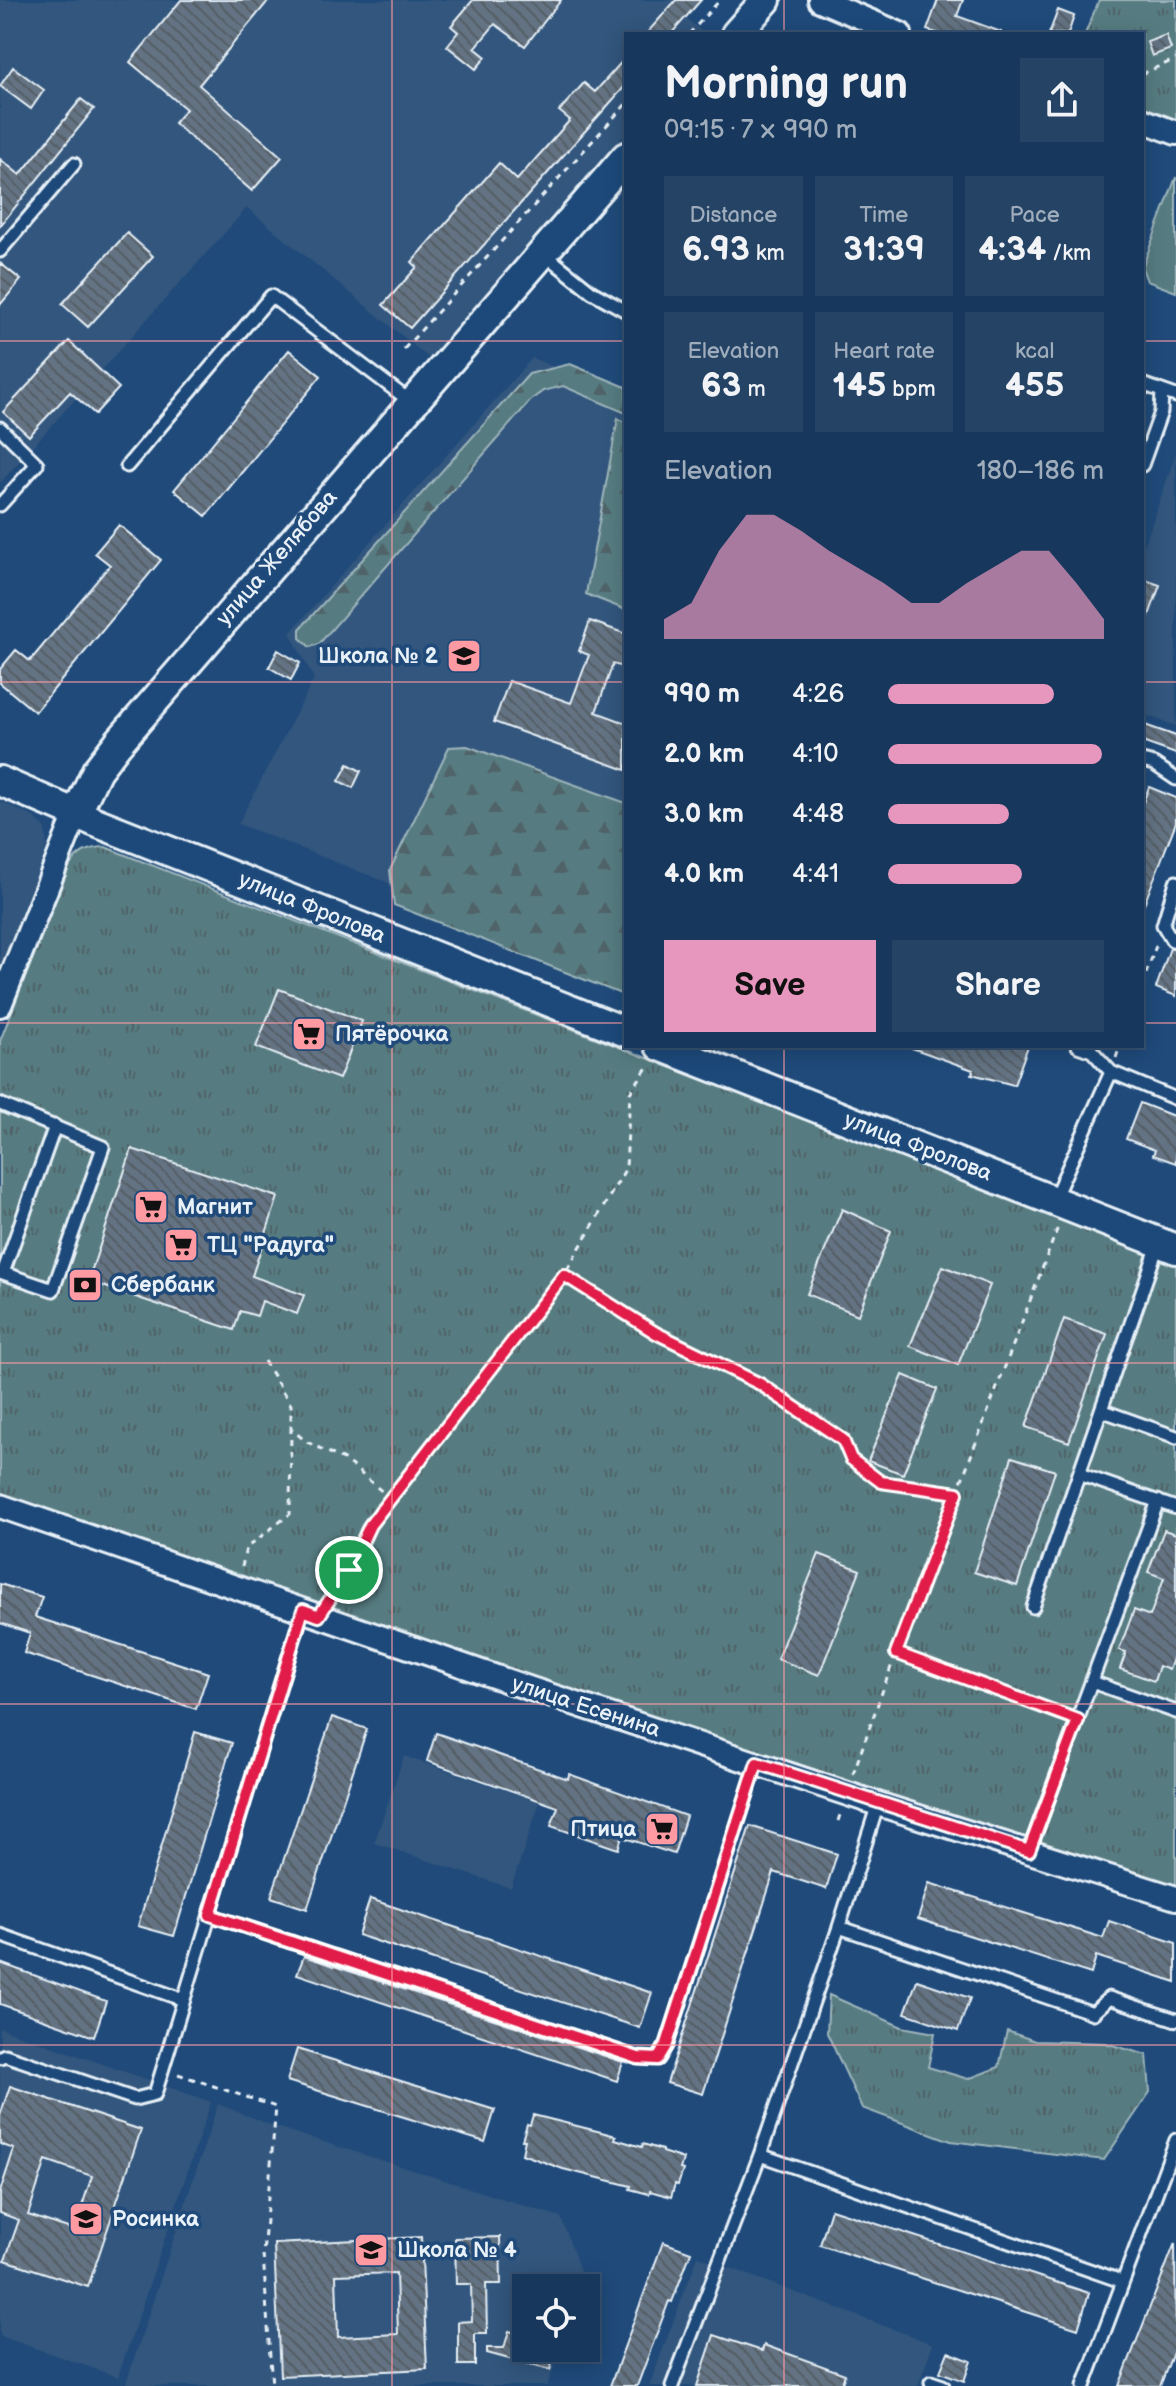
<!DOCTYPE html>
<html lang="en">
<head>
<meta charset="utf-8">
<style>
  :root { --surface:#17385c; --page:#244365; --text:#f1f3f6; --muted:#9eacbb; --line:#365272; --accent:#e797bd }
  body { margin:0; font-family:"Balsamiq Sans",sans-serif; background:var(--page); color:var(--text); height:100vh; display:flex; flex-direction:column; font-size:30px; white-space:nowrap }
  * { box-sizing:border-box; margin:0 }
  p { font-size:26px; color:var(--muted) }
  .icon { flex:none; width:44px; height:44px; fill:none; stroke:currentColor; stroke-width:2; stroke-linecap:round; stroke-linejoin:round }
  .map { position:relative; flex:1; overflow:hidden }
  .details { position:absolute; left:624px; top:32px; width:520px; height:1016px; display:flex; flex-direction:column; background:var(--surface); border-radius:0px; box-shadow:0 4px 20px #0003,0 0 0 2px var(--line) }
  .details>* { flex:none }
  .buttons { position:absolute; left:512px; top:2274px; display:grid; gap:16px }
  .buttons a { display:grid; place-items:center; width:88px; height:88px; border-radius:0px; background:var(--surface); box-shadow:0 4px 20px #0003,0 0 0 2px var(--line); font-size:40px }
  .pin { position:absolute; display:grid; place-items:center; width:68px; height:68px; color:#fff; margin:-34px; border:4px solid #fff; border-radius:50%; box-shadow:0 2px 8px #0007 }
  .round { display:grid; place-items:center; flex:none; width:84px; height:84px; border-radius:0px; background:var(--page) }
  .summary { display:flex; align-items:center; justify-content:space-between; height:136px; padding:0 40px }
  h1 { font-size:44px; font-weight:700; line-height:60px }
  .stats { display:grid; grid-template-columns:repeat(3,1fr); gap:12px; height:136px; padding:8px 40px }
  .stats div { display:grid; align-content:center; border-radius:0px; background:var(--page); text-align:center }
  .stats b { font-size:34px; font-weight:700 }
  .stats small { font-size:22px; font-weight:400 }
  .stats p { font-size:22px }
  .chart { height:224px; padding:16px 40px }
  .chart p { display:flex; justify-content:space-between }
  .chart svg { width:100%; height:144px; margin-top:8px; fill:var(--accent); opacity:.7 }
  .cta { display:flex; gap:16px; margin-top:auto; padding:16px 40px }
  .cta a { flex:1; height:92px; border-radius:0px; background:var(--accent); color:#111; font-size:32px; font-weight:700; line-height:92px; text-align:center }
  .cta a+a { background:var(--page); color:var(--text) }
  ul { padding:0 40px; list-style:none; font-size:26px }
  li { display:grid; grid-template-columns:128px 96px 1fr; align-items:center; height:60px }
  li i { height:20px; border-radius:10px; background:var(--accent) }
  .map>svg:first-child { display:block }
  .built { fill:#33567d }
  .grass { fill:url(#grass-tufts); stroke:#9fb6bc; stroke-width:2 }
  .forest { fill:url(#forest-firs); stroke:#9fb6bc; stroke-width:2 }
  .pitch { fill:#567b81; stroke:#9fb6bc; stroke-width:2 }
  .building { fill:url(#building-back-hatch); stroke:#e8f1f8; stroke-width:2; fill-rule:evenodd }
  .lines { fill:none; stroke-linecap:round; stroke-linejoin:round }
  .service-casing { stroke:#e8f1f8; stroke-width:17 }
  .minor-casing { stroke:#e8f1f8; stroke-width:28 }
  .tertiary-casing { stroke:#e8f1f8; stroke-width:34 }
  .path { stroke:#e8f1f8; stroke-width:3; stroke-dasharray:6 6; stroke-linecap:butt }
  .service { stroke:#1f4a7a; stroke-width:11 }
  .minor { stroke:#1f4a7a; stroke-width:22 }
  .tertiary { stroke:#1f4a7a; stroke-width:28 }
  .route-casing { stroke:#fff; stroke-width:16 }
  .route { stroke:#e11d48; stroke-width:10 }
  .grid { fill:none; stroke:#ff9aa2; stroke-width:2; stroke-opacity:0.55 }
  .labels { text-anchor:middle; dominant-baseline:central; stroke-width:7; stroke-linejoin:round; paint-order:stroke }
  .street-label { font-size:22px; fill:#e8f1f8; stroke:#1f4a7a }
  .poi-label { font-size:22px; font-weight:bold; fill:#e8f1f8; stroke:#1f4a7a; text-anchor:start }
</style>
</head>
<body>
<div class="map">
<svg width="1176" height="2386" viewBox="0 0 1176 2386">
  <defs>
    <pattern id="grass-tufts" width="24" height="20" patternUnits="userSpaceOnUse" patternTransform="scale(2)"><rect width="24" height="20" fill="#567b81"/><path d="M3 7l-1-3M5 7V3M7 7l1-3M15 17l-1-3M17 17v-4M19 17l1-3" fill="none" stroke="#4f6468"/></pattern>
    <pattern id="forest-firs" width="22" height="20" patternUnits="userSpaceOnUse" patternTransform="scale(2)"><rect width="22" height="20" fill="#567b81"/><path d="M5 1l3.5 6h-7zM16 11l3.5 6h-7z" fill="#4f6468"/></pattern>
    <pattern id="building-back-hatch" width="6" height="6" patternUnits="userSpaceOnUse" patternTransform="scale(2)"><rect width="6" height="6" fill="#637383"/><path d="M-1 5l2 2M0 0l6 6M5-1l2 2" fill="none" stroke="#545e66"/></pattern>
  </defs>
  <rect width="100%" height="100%" fill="#1f4a7a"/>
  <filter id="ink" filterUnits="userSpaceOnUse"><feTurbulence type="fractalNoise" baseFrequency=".0125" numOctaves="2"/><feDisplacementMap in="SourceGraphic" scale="16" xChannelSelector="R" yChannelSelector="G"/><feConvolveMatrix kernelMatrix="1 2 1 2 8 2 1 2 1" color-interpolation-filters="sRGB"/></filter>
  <g filter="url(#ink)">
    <path class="built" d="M0 0H703L687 19 705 34H626V133L429 358 247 208 0 483Z
      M532 358 626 396V976L238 824 314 679 290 633Z
      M1176 453V726L1142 714V552Z
      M0 801 34 817 45 827 47 846 0 971Z
      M404 1756 540 1802 511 1888 374 1843Z
      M0 2028 211 2102 118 2377 0 2336Z
      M218 2104 273 2126 561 2217 584 2282 582 2288H526V2348H561L547 2386H125Z
      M698 2256 933 2344 918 2386H649Z"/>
    <path class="grass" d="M1099 0H1176V127L1142 115V34H1085Z
      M105 847 1176 1264V1888L535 1680 0 1498V1041L69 867C78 852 88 848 105 847Z
      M829 1995 902 2027 935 2033 928 2067 968 2079 999 2067 1007 2031 1035 2041 1105 2043 1147 2055 1150 2092 1104 2160 951 2141 862 2108 827 2033Z"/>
    <path class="forest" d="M570 364 626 387V413L563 386 543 391 531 400 319 644 310 647 300 638V629L529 374Z
      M618 418 626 423V610L586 594Z
      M467 746 626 803V996L394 905 390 870 449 747Z"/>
    <path class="pitch" d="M1176 177V292L1147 281 1142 268Z"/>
    <path class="building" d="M181 0H269L199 85 282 157 252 191 174 123 186 109 130 62Z
      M473 0H561L525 46 495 24 475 48 486 57 476 69 447 46 458 32 451 26Z
      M676 0H701L671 34H646Z
      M938 0H963L957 16 1001 32V34H940L927 30Z
      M1058 10 1074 16 1068 34H1049Z
      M1166 35 1171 49 1152 56 1147 42Z
      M626 57V85L410 328 383 305 417 267 412 262 499 163 517 180 570 120 559 111 584 83 595 92Z
      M13 67 44 90 31 109 0 86Z
      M81 99 94 109 0 226V159L20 175Z
      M127 233 153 256 88 327 62 304Z
      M0 263 21 280 0 305Z
      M69 341 119 388 95 414 70 392 29 436 3 412Z
      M289 350 321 376 206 516 174 490Z
      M119 525 161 560 35 712 0 683V669L16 650 30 661 110 565 95 553Z
      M1142 579 1160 585 1144 629H1142Z
      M590 621 626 634V668L613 664 596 712 626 723V770L494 722 509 681 571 703 589 655 579 651Z
      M278 650 300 663 291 680 269 667Z
      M1142 724 1176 736V754L1142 742Z
      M348 764 361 771 353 788 339 781Z
      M1149 787 1176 798V822L1143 907 1142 805Z
      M1170 948 1176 949V996L1156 988Z
      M279 989 362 1021 339 1079 256 1047Z
      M912 1046H1028L1014 1085 972 1074 973 1070 912 1048Z
      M1140 1103 1176 1117V1163L1153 1155 1155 1150 1126 1139Z
      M132 1149 278 1197 252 1276 304 1295 297 1314 262 1301 257 1316 240 1311 234 1330 88 1281Z
      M842 1209 891 1231 858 1315 807 1294Z
      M943 1266 990 1285 958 1365 910 1346Z
      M1064 1319 1107 1334 1069 1442 1026 1427Z
      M903 1375 937 1389 903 1474 868 1461Z
      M1012 1457 1055 1471 1017 1586 974 1572Z
      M1164 1530 1176 1534V1650L1169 1670 1159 1666 1154 1681 1120 1669 1126 1652 1119 1650 1134 1610 1150 1616 1164 1578 1148 1572Z
      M819 1554 860 1570 819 1675 777 1659Z
      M0 1584 42 1597 35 1617 208 1673 196 1709 24 1653 30 1633 0 1623Z
      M332 1717 367 1729 307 1909 271 1897Z
      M195 1732 232 1743 174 1936 138 1926Z
      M436 1733 568 1779 569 1774 686 1816 674 1854 622 1837 618 1849 551 1826 558 1807 427 1761Z
      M750 1826 837 1854 826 1889 774 1872 703 2094 667 2083Z
      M929 1883 1103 1938 1109 1921 1176 1943V1982L1096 1956 1091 1974 918 1919Z
      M370 1899 652 1993 640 2028 358 1935Z
      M304 1956 623 2062 617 2081 297 1974Z
      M0 1963 106 2001 94 2037 0 2004Z
      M917 1980 970 1998 958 2031 905 2013Z
      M297 2049 495 2110 485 2142 287 2081Z
      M10 2086 141 2130 88 2287 5 2260 19 2220 0 2213V2192L14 2149 0 2144V2116ZM46 2160 92 2176 74 2230 28 2215Z
      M533 2115 601 2132 616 2136 615 2139 642 2147 643 2144 662 2150V2152L683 2159 680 2169 683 2170 678 2185 675 2184 671 2197 650 2191 649 2194 630 2189 631 2186 563 2169 522 2154 525 2140H522L527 2124 530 2125Z
      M831 2209 1089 2293 1078 2329 820 2245Z
      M421 2237 427 2369 280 2376 274 2244ZM396 2273 398 2334 338 2337 336 2275Z
      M500 2237 501 2284H486L487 2334H475V2365H458V2322L472 2321 471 2284H456L455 2238Z
      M663 2242 691 2252 672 2302 669 2301 637 2386H610Z
      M1175 2243 1176 2345 1160 2386H1119Z
      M509 2331 526 2336V2348H556L550 2370 487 2353V2348H504Z
      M714 2335 762 2351 764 2345 845 2374 841 2386H697Z
      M948 2352 971 2361 964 2381 940 2372Z"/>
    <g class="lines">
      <g class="service-casing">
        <path id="service" d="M0 251 74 164
          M542 252 592 292 626 311
          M1142 384 1176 396
          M0 428 37 464 0 505
          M1142 465 1161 412 1162 392
          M127 466 271 296 411 402
          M1142 761 1154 764 1176 779
          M1176 882 1163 925 1172 940 1176 941
          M1111 1072 1176 1099
          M0 1104 103 1147 53 1290 0 1272
          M1054 1199 1111 1072 1092 1051 1078 1046
          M3 1273 55 1126
          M1101 1410 1176 1437
          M1079 1474 1176 1508
          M1033 1607 1158 1245
          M1092 1682 1176 1712
          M878 1804 839 1927 1093 2013 1109 1998 1176 2020
          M1029 1851 1158 1501
          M210 1915 638 2058 658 2059 667 2044 757 1763
          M0 1935 184 2000
          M0 2057 5 2055 135 2099 155 2094 303 1610
          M760 2155 1121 2281
          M931 2382 943 2386
          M672 2386 760 2155 839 1927
          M1084 2386 1176 2140"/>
      </g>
      <g class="minor-casing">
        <path id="minor" d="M820 0 900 34
          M1142 120 1176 133
          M0 1005 76 814
          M0 1506 531 1689 878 1804 1176 1898"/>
      </g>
      <g class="tertiary-casing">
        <path id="tertiary" d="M736 34 766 0
          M0 781 93 821 626 1032
          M76 814 97 770 118 743 626 157
          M660 1046 1176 1249"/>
      </g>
      <path class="path" d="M689 34 720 0
        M1142 74 1176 59
        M404 349 626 104
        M1142 985 1157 943
        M1116 1058 1120 1046
        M564 1275 656 1333 760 1384 843 1440 851 1459 881 1482 957 1493
        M264 1361 291 1405V1429L307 1442 346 1461 391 1499
        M242 1567 246 1548 290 1514 291 1429
        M330 1600 349 1570 370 1525 564 1275 626 1168 630 1093 648 1066
        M897 1653 1063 1714
        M853 1774 896 1653 1058 1227
        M838 1821 841 1812
        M178 2074 276 2107 263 2254 272 2386"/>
      <use href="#service" class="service"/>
      <use href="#minor" class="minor"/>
      <use href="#tertiary" class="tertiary"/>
    </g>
  </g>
  <g class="lines" filter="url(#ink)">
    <g class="route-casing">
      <path id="route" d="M564 1275 656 1333 760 1384 843 1440 851 1459 881 1482 957 1493 896 1653 1078 1720 1029 1851 757 1763 667 2044 658 2059 638 2058 210 1915 303 1610 319 1616 349 1570 370 1525Z"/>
    </g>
    <use href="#route" class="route"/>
  </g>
  <path class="grid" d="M392 0V2386M784 0V34M0 341H626M1142 341H1176M0 682H626M1142 682H1176M0 1023H626M1142 1023H1176M784 1046V2386M0 1363H1176M0 1704H1176M0 2045H1176"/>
  <defs>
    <g id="school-square" transform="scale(1.8)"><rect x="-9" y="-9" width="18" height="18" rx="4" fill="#ff9aa2" stroke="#1f4a7a"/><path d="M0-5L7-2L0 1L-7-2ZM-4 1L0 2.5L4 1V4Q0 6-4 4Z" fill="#111"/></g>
    <g id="supermarket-square" transform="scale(1.8)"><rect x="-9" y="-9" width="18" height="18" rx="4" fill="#ff9aa2" stroke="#1f4a7a"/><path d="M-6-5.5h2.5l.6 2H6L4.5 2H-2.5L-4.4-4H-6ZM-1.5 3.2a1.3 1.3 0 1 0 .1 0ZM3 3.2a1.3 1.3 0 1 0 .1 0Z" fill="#111"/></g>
    <g id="bank-square" transform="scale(1.8)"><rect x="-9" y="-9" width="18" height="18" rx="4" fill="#ff9aa2" stroke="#1f4a7a"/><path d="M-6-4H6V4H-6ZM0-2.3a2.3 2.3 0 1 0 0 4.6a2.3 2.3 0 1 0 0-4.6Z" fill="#111"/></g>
  </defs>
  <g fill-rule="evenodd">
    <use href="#school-square" x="464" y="656"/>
    <use href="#supermarket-square" x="309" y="1034"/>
    <use href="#supermarket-square" x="151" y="1207"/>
    <use href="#supermarket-square" x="181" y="1245"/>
    <use href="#bank-square" x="85" y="1285"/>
    <use href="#supermarket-square" x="662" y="1829"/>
    <use href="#school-square" x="86" y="2219"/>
    <use href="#school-square" x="371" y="2250"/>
  </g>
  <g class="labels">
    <g class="street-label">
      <text transform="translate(277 558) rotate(-49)">улица Желябова</text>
      <text transform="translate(312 908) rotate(22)">улица Фролова</text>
      <text transform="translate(918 1147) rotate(21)">улица Фролова</text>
      <text transform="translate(586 1707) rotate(18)">улица Есенина</text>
    </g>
    <g class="poi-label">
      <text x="438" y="656" text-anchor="end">Школа № 2</text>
      <text x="335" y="1034">Пятёрочка</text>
      <text x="177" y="1207">Магнит</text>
      <text x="207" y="1245">ТЦ "Радуга"</text>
      <text x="111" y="1285">Сбербанк</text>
      <text x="636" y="1829" text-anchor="end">Птица</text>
      <text x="112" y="2219">Росинка</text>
      <text x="397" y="2250">Школа № 4</text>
    </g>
  </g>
</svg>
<div class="buttons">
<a><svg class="icon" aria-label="locate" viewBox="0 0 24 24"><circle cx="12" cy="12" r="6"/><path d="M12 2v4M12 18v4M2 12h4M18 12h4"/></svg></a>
</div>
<div class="pin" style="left:349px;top:1570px;background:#1e9e55"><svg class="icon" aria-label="arrive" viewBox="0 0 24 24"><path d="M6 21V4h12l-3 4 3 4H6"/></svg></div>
<section class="details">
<div class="summary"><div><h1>Morning run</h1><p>09:15 · 7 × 990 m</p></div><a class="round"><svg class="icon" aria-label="share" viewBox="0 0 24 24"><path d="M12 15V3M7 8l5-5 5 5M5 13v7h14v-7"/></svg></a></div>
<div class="stats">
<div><p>Distance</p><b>6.93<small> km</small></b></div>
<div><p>Time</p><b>31:39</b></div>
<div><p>Pace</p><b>4:34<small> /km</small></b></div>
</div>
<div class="stats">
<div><p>Elevation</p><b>63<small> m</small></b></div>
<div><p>Heart rate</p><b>145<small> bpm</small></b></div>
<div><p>kcal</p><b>455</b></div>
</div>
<div class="chart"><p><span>Elevation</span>180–186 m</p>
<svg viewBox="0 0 160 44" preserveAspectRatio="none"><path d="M0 44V38L10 33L20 17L30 6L40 6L50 11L60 17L70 22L80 27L90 33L100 33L110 27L120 22L130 17L140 17L150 27L160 38V44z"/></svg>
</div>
<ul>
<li><b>990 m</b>4:26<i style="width:77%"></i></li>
<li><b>2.0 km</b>4:10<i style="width:99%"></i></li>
<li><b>3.0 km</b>4:48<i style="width:56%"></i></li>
<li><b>4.0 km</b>4:41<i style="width:62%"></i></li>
</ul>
<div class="cta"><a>Save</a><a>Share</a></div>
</section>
</div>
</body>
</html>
